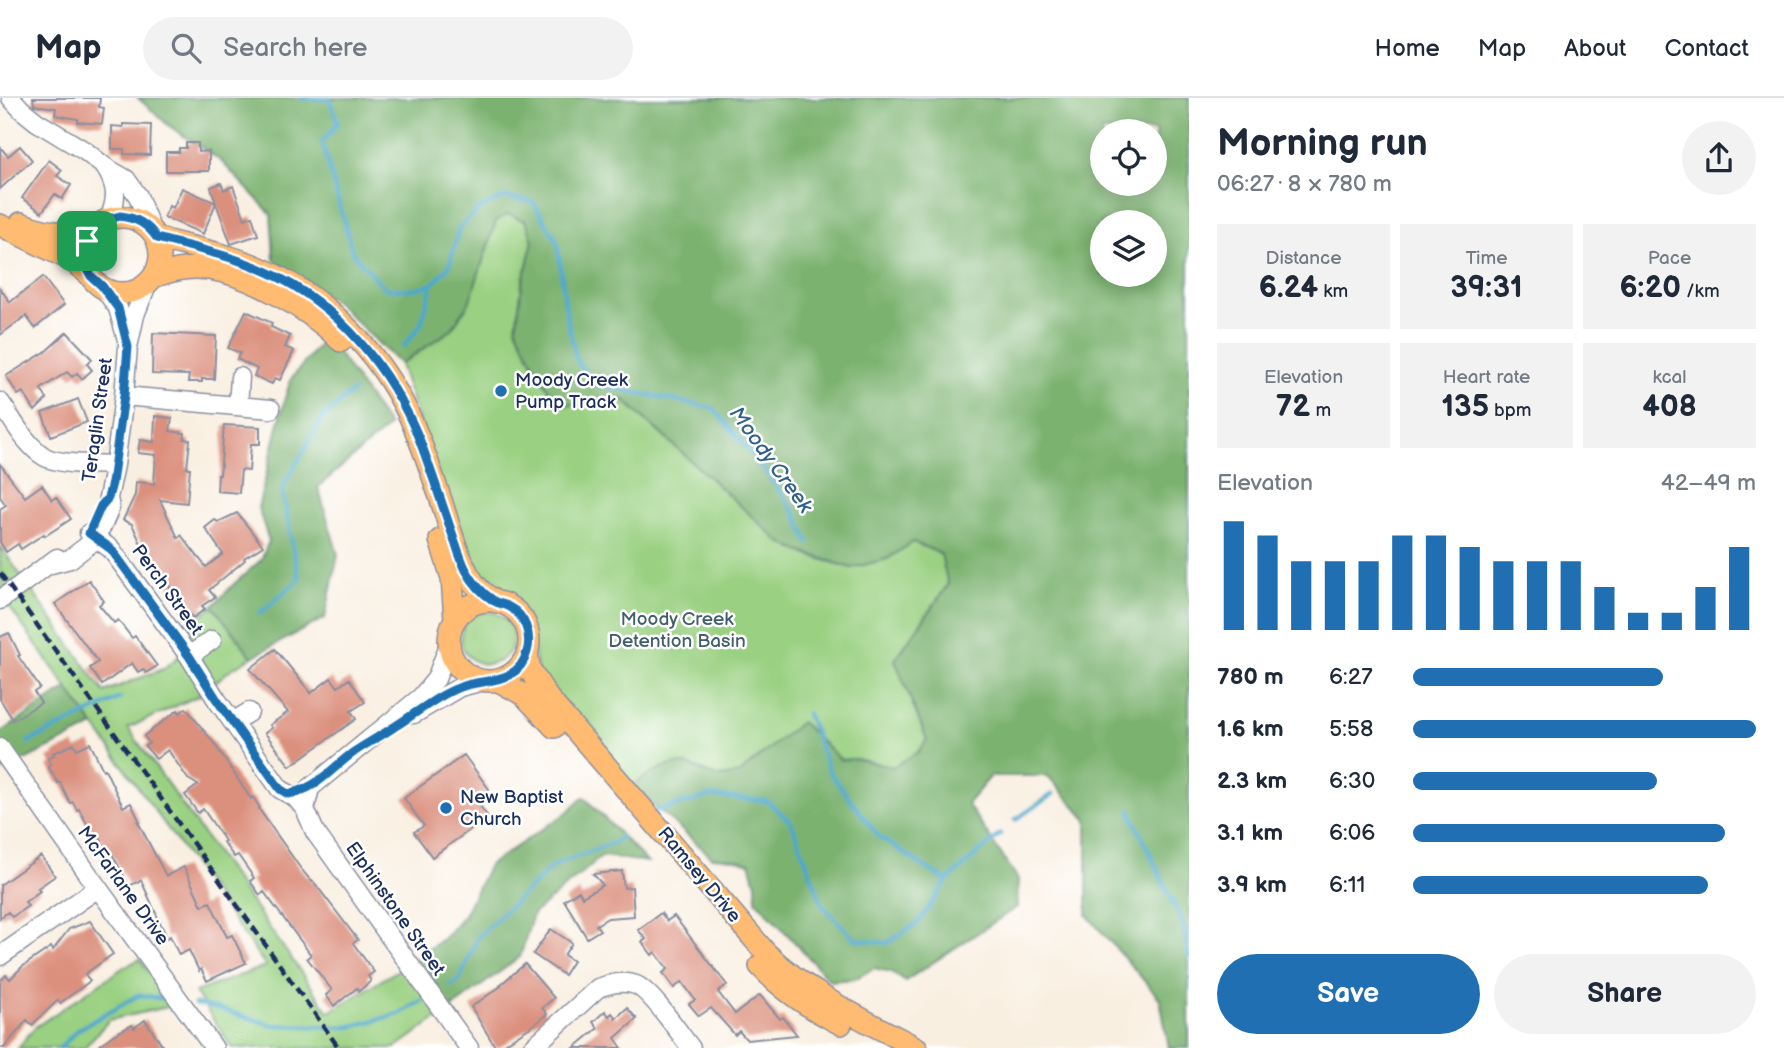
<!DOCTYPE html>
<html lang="en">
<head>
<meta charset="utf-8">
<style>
  :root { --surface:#fff; --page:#f2f2f3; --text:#1f2937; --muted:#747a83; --line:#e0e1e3; --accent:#1f6fb2 }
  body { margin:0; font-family:"Balsamiq Sans",sans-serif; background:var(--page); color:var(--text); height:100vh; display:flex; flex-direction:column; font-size:26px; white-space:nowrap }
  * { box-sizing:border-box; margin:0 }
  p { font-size:23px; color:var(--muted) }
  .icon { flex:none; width:38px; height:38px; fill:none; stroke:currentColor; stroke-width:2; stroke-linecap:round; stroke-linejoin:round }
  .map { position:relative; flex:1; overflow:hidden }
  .sheet { display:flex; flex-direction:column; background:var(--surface); width:595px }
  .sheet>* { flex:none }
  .tools { position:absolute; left:1090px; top:21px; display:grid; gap:14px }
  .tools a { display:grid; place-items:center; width:77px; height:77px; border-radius:50%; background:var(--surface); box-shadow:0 4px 18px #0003; font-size:35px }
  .pin { position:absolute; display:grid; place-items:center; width:60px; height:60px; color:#fff; margin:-30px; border-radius:14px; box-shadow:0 4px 10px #0006 }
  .round { display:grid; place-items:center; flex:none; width:74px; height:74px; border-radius:37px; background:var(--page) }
  .summary { display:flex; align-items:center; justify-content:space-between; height:119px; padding:0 28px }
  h1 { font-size:38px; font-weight:800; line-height:52px }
  .metrics { display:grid; grid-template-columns:repeat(3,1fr); gap:10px; height:119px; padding:7px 28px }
  .metrics div { display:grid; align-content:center; border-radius:0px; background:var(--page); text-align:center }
  .metrics b { font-size:30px; font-weight:800 }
  .metrics small { font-size:19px; font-weight:400 }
  .metrics p { font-size:19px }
  .chart { height:196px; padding:14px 28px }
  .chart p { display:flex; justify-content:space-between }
  .chart svg { width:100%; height:126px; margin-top:7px; stroke:var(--accent); stroke-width:6 }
  .primary-button { display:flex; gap:14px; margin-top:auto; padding:14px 28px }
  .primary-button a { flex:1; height:80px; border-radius:42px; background:var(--accent); color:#fff; font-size:28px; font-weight:800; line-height:80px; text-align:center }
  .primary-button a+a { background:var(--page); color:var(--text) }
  ul { padding:0 28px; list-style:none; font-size:23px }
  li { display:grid; grid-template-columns:112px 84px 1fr; align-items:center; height:52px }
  li i { height:18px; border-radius:9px; background:var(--accent) }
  header { display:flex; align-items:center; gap:42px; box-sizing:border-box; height:98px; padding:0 35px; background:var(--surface); border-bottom:2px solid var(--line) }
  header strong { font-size:33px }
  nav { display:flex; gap:38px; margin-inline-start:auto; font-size:24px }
  .search { width:490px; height:63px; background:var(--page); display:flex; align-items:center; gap:18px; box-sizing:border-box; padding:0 24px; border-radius:38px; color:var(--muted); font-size:26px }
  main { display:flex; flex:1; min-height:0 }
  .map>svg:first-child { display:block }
  .green { fill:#9ad081; stroke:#5a8070; stroke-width:2 }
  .forest { fill:#7bb26f; stroke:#4b7066; stroke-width:2; fill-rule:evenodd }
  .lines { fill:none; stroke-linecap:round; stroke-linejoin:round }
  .stream { stroke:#4ea8cc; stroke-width:4.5 }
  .building { fill:#db8f7d }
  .minor-casing { stroke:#8a8fa0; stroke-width:21 }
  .major-casing { stroke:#8a8fa0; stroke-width:24 }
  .minor { stroke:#fff; stroke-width:18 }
  .major { stroke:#ffbb71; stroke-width:21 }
  .rail { stroke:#1b2f5e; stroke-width:4.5; stroke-dasharray:10 5; stroke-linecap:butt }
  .route-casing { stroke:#fff; stroke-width:14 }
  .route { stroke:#1f6fb2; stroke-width:9 }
  .poi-dot { fill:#1f6fb2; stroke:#fff; stroke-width:2.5 }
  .labels { text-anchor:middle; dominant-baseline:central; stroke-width:5; stroke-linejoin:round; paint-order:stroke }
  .poi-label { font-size:19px; fill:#1b2f5e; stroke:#fff; text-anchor:start }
  .street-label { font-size:19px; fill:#1b2f5e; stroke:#fff }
  .park-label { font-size:19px; fill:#415f68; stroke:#fff }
  .water-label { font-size:21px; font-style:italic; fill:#2f5f8a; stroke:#fff }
</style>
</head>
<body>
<header>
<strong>Map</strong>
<div class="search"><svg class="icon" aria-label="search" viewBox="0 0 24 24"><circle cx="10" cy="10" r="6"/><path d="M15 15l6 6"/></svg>Search here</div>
<nav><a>Home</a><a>Map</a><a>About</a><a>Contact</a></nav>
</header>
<main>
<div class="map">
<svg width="1189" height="950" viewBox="0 0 1189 950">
  <rect width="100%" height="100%" fill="#fff"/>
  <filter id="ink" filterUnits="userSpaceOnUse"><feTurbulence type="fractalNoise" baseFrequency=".0143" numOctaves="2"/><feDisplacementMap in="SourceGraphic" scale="14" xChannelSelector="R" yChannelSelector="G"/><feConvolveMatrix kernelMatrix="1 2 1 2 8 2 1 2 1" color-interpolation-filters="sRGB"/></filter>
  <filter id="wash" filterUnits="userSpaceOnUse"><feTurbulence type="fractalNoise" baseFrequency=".00686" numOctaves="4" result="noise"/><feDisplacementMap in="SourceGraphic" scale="28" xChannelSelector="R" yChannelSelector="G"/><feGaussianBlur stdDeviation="1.57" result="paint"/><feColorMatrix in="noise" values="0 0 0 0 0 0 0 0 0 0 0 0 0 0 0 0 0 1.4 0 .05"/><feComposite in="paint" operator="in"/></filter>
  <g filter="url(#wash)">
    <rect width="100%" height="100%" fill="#f9efe1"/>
    <path class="green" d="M508 115 526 123 533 143 522 187 516 230 541 281 561 307 623 302 780 443 807 457 851 470 887 461 913 444 941 456 948 486 895 562 927 642 918 654 893 669 856 661 841 662 801 624 740 675C712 684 711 673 688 667 672 663 645 679 632 688L538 573 525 515 478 480 444 395 400 267 451 232 469 204 496 123Z
      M0 448 104 594 163 571 178 559 187 527 213 508 252 559 230 572 200 597 128 630 329 914 408 866 443 916 395 950H232L195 894 266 868 0 496Z
      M461 540a26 26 0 1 1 52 0a26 26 0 1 1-52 0Z
      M140 861 172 908 109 922 84 950H18L34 930 124 869Z"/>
    <path class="forest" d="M138 0H1189V950H1169L1160 901 1087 817V722L1048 678H991L967 706 1018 781 1017 809 905 883 891 874 874 870 855 881 830 883 756 802V786L750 765 733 761 712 759 632 688C648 677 662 666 682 666 688 666 692 669 698 671 715 679 721 681 740 675L801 624 841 662 856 661 893 669 918 654 927 642 895 562 948 487 941 456 913 444 887 461 851 470 796 452 780 444 624 302 561 307 541 281 516 230 522 187 533 143 526 123 508 116 496 123 469 205 451 232 400 266 337 205 274 162 271 116 221 63 168 27ZM1102 33H1155V86H1102ZM1102 124H1155V177H1102Z
      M326 238 389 328 318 389 338 457 325 520 252 559 213 508 234 486 261 462 269 443 258 410 285 300 291 281Z
      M67 590 94 628 0 674V635Z
      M584 699 647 764 602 758 533 816 520 859 443 916 408 866 445 839 464 817 489 767 565 716Z"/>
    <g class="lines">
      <path class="stream" d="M301 0 329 1
        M329 0 338 25 322 44 353 156 386 191H414L433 186 449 168 459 130 480 110 506 99 533 104 557 143 567 220 577 263 594 286 713 310 752 356 794 413 809 445
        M404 248 421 226 432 186
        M260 515 299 482 282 391 322 321 353 293
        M807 615 830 675 879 739 947 783 948 782
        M28 644 120 600
        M655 713 711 698 767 703 791 724 823 808 855 841 887 845 918 825 947 783 993 742
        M1130 713 1183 826 1189 859
        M1015 722 1053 696
        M991 744 1000 736
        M450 887 459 882 478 839 554 767 613 745 621 739
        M195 906 220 911 272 927 349 929 399 916 421 903
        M60 950 77 932 139 897 166 901"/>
    </g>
    <g id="blocks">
      <path class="building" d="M33 0H100L99 9 104 10 102 26 78 24V21L55 17 56 10 34 7Z
        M123 26 151 27 150 57 124 56V51H112V28L123 29Z
        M186 45H198V54L209 53V73H166V54H179V50H186Z
        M20 48 32 62 0 91V49L8 58Z
        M49 62 62 72 57 78 71 87 62 101 55 96 42 114 22 100Z
        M221 85 224 92 233 88 245 121 252 118 258 137 231 146 216 105 203 136 164 119 169 108 173 110 182 90 216 105 211 89Z
        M43 179 64 207 35 230 26 218 0 237V190L10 204Z
        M246 213 272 225 271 229 290 238 285 249 294 253 280 282 275 280 272 286 254 278 257 271 237 261 240 255 228 250Z
        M67 234 92 261 87 266 92 272 82 281 77 275 72 279 67 274 41 291 47 301 35 313 23 294 18 297 6 278 45 254Z
        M153 235 216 238 214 281H202V284H188L189 277 152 276Z
        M78 301 87 324 51 338 42 315Z
        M155 318 172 320 170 333 185 335 184 341 190 342 187 370H190L187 405 160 402 178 440 181 437 206 469 223 456 205 430 215 422 218 424 237 415 263 448 244 460 245 462 209 492 215 499 202 508 205 511 193 520 184 509 185 508 160 477 162 476 143 450 132 426 123 422 135 397 136 384 154 386 156 357 138 355 140 342 154 344Z
        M224 327 260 329V346H251L249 373 241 372 239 395 217 393 218 377H220Z
        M0 366 25 399 42 387 52 402 56 399 71 421 45 438 44 436 21 451 18 446 6 454 0 444V411L6 407 0 399Z
        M89 482 104 503 99 507 114 525 118 522 132 540 135 538 157 568 146 575 143 571 138 574 132 565 102 587 90 570 98 564 55 506Z
        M9 535 20 557 18 558 40 590 34 594 41 605 13 622 0 601V539Z
        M275 551 311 595 331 580 338 589 349 581 365 604 351 613 356 621 290 668 265 635 272 630 270 627 288 614 250 571Z
        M186 610 214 645 251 701 253 699 260 710 259 711 301 771 312 784 313 783 358 842 353 845 374 874 368 878 371 883 359 893 357 890 334 908 326 897 332 892 307 860 311 857 264 794 260 797 250 783 254 780 238 757 234 759 223 744 225 743 203 711 198 715 185 697 198 687 188 681 168 652 156 661 145 648 149 645 144 638 178 612 180 615Z
        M90 645 103 672 105 671 123 709 131 705 140 724H138L166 778 184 769 202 808 210 804 227 839 232 837 246 865 207 883 201 871 199 873 189 852 179 857 170 838 167 840 141 782 129 788 110 752 107 754 100 739 95 741 79 711 77 712 73 704 70 705 60 684 58 685 48 668 51 666 48 660 54 657 53 655 74 646 77 651Z
        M464 657 489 691 475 701 488 719 432 759 414 734 424 728 404 700Z
        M41 758 55 778 38 790 40 793 25 804 28 808 12 819 8 814 0 820V787Z
        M622 773 624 790 632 789 634 818 608 820 596 827 600 832 587 840 564 802 579 793 582 799 603 787 593 776Z
        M661 815 667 823 674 818 727 887 718 894 735 916 760 897 780 921 783 919 797 937 747 942 739 933 735 937 711 910 699 918 689 906 695 902 682 884 674 890 663 875 668 871 655 854 652 857 642 844 646 841 638 832Z
        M90 823 113 856 85 876 90 883 60 905 58 902 32 927 27 922 4 950H0V883L6 877 10 881 22 869 51 849 53 852 69 831Z
        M551 831 572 845 564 857 573 863 564 877 533 856Z
        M525 866 554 900 542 910 547 916 532 928 498 950H496L471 909 501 888 500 887Z
        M627 910 637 921 615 940 622 950H574L598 930 593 924 605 913 609 918 612 915 616 920Z
        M145 922 164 950H96L113 937 132 927 134 930Z"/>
    </g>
  </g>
  <g filter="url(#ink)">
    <use href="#blocks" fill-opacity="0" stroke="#8a8fa0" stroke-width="2"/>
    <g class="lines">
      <g class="minor-casing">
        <path id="minor" d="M11 0 22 12 37 24 85 53 105 69 126 81 138 98 151 131
          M105 69C117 88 118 100 109 121
          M102 188 118 210 127 242
          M124 298 271 311
          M0 304C13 322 26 348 45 359 59 367 97 366 115 367
          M238 308 240 279
          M89 435 111 451 189 558 212 542
          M51 466 70 461 91 445 102 428 110 410 108 400 115 367 124 298 128 249 135 217 148 184
          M0 502 57 460
          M449 547 436 581 421 599 310 690 305 711 315 734 469 950
          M189 558 217 602 280 691 296 700 305 711
          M414 616 460 589 483 583
          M233 624 249 614
          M0 650 98 790 214 950
          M0 858 98 790
          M532 950 598 890C610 886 623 882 636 887 652 894 679 935 691 950"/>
      </g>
      <g class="major-casing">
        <path id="major" d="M84 157a38 38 0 1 1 76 0a38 38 0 1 1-76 0Z
          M21 125C44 135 68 137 93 133
          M0 127 71 162 91 178
          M157 140C194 150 234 157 269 174 330 203 379 255 408 315 421 342 430 371 440 399 449 426 460 471 479 491 484 496 491 500 496 504
          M153 179C167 174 181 170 196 170 243 171 308 210 341 243
          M440 442 452 480 455 522
          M449 543a40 40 0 1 1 80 0a40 40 0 1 1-80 0Z
          M527 555 530 572 548 600 766 855C810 897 864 922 917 950
          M497 582 524 597 554 629
          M760 868C783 893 811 911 841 926"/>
      </g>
      <use href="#minor" class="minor"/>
      <use href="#major" class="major"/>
      <path class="rail" d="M0 475 339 950"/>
    </g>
  </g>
  <g class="lines" filter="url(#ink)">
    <g class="route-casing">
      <path id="route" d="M120 118C137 120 147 126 157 140 194 150 233 158 268 174 339 207 391 271 420 343 431 372 441 403 451 432 456 446 460 460 466 472 473 485 482 495 494 503 499 506 504 506 509 509 525 517 532 537 527 554 519 584 491 581 467 587 441 594 417 615 394 629 381 638 367 645 354 654 330 671 318 691 288 696L280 691 217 602 189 558 111 451 89 435 101 408 108 400 112 385 124 298 128 249 118 210 102 188 91 178 86 167 84 155 87 143 93 133 100 126 109 121Z"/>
    </g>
    <use href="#route" class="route"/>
  </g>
  <g class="poi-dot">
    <circle cx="501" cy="293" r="7"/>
    <circle cx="446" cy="710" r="7"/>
  </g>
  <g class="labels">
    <g class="poi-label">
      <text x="515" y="282">Moody Creek<tspan x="515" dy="22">Pump Track</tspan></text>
      <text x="460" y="699">New Baptist<tspan x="460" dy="22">Church</tspan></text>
    </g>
    <g class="street-label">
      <text transform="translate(98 322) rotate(-82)">Teraglin Street</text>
      <text transform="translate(167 492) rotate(54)">Perch Street</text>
      <text transform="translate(699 777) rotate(50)">Ramsey Drive</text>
      <text transform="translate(123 788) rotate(54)">McFarlane Drive</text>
      <text transform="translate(395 811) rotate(55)">Elphinstone Street</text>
    </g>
    <g class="park-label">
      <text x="677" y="521">Moody Creek<tspan x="677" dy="22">Detention Basin</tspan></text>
    </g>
    <g class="water-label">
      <text transform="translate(771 362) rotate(54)">Moody Creek</text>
    </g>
  </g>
</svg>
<div class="tools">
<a><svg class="icon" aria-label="locate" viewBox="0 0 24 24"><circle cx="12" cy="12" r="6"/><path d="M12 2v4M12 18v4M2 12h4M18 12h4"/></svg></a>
<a><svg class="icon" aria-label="layers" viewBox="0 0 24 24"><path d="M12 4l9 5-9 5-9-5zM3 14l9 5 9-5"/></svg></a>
</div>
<div class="pin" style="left:87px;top:143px;background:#1e9e55"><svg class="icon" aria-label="arrive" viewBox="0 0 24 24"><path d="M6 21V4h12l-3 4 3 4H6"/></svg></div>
</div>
<section class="sheet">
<div class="summary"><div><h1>Morning run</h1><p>06:27 · 8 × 780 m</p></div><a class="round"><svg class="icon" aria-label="share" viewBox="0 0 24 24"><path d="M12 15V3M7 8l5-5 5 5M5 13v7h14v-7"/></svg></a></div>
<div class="metrics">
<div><p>Distance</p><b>6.24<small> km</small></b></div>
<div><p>Time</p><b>39:31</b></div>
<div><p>Pace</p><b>6:20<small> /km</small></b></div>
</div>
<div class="metrics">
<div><p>Elevation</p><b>72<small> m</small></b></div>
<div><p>Heart rate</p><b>135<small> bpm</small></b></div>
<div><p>kcal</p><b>408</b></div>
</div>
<div class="chart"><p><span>Elevation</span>42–49 m</p>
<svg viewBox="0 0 160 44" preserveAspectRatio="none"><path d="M5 44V6M15 44V11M25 44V20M35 44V20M45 44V20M55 44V11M65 44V11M75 44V15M85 44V20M95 44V20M105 44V20M115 44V29M125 44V38M135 44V38M145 44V29M155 44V15"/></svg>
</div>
<ul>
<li><b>780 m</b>6:27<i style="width:73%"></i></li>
<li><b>1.6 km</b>5:58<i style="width:100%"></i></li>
<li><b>2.3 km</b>6:30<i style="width:71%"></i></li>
<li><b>3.1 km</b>6:06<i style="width:91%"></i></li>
<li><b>3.9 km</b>6:11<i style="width:86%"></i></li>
</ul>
<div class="primary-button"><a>Save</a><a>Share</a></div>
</section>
</main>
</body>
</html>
